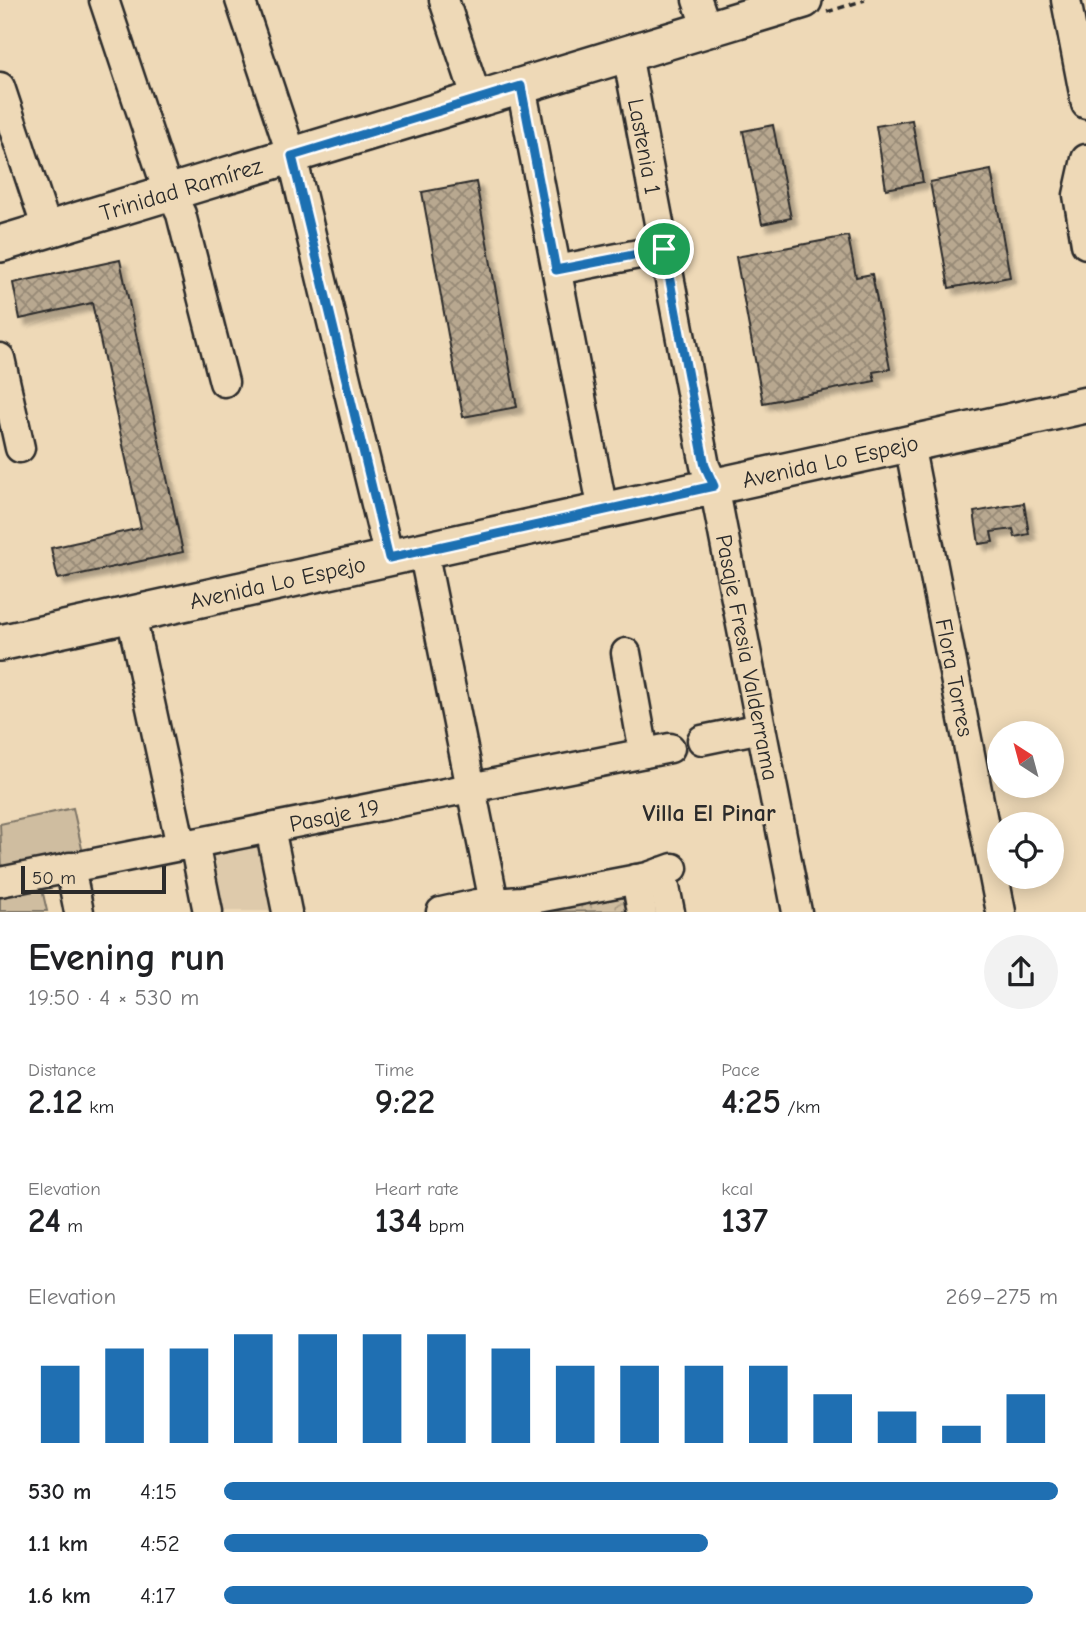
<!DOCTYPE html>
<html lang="en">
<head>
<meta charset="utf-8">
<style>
  :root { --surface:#fff; --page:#f2f2f2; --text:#202124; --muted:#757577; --accent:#1f6fb2 }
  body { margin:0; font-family:"Comic Neue",sans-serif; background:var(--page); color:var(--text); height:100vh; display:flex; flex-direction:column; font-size:26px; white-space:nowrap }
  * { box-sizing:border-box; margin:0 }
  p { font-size:23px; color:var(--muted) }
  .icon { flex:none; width:38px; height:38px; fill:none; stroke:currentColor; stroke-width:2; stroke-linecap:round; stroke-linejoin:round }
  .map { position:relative; height:912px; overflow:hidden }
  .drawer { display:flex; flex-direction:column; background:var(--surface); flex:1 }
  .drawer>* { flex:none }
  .needle { width:46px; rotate:324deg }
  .controls { position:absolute; left:987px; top:721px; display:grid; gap:14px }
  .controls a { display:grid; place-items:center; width:77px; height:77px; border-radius:50%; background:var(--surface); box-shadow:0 4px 18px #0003; font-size:35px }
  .scale { position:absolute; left:21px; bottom:18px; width:145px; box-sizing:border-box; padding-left:7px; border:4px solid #2b2b2b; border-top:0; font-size:19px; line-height:24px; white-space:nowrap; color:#2b2b2b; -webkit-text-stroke:5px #eed9b7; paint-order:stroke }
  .pin { position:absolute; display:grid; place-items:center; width:60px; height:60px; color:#fff; margin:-30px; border:4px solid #fff; border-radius:50%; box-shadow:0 2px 7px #0007 }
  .round { display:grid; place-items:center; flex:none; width:74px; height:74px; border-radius:37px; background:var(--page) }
  .headline { display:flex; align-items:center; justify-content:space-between; height:119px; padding:0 28px }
  h1 { font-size:38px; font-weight:600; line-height:52px }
  .metrics { display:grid; grid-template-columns:repeat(3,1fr); gap:10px; height:119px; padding:7px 28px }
  .metrics div { display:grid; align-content:center }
  .metrics b { font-size:35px; font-weight:600 }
  .metrics small { font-size:19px; font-weight:400 }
  .metrics p { font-size:19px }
  .chart { height:196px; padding:14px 28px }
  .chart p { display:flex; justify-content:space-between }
  .chart svg { width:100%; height:126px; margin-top:7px; stroke:var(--accent); stroke-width:6 }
  ul { padding:0 28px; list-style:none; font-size:23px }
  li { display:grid; grid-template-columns:112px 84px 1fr; align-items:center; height:52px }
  li i { height:18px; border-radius:9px; background:var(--accent) }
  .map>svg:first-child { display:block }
  .built { fill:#decaab }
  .park { fill:url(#park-crowns); stroke:#7d7466; stroke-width:2 }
  .garden { fill:#cfbda0; stroke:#7d7466; stroke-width:2 }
  .building { fill:url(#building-cross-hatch); stroke:#2b2b2b; stroke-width:2; filter:url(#shadow) }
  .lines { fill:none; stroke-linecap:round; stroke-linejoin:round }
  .minor-casing { stroke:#2b2b2b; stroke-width:33 }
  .major-casing { stroke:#2b2b2b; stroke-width:40 }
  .path { stroke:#2b2b2b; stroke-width:3.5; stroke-dasharray:7 5; stroke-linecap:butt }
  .minor { stroke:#eed9b7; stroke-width:28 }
  .major { stroke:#eed9b7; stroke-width:35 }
  .route-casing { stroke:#fff; stroke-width:14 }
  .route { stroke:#1f6fb2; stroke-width:9 }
  .labels { text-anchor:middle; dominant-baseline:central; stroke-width:7; stroke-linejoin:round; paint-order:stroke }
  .street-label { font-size:23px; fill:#2b2b2b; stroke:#eed9b7 }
  .neighbourhood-label { font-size:24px; font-weight:bold; fill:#2b2b2b; stroke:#eed9b7 }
</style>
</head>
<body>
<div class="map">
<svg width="1086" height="912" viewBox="0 0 1086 912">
  <defs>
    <pattern id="park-crowns" width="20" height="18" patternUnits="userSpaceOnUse" patternTransform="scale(1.75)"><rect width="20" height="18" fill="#cfbda0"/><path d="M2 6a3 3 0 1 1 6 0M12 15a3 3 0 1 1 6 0" fill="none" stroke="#a89a83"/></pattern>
    <pattern id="building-cross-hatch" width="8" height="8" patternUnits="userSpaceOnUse" patternTransform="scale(1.75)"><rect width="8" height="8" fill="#b8a890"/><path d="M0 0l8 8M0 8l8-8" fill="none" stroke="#968976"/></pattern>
    <filter id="shadow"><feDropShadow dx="6" dy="6" stdDeviation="2" flood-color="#0004"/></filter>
  </defs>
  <rect width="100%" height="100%" fill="#eed9b7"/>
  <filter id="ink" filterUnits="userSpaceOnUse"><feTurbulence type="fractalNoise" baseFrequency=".0143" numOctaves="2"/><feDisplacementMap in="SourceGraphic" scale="14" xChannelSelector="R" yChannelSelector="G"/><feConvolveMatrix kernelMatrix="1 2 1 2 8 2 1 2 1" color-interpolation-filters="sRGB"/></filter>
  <g filter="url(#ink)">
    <path class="built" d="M265 837 278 911H215L203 849Z"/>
    <path class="park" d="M629 887 634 911 523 912Z"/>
    <path class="garden" d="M73 808 83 853 2 871 0 824Z
      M41 885 47 911H0V894Z"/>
    <path class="building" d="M912 120 923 182 886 189 876 126Z
      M773 125 791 218 762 224 743 131Z
      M991 170 1010 277 949 288 930 182Z
      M476 182 517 407 463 417 422 192Z
      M848 236 856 277 872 274 890 369 873 372 875 381 763 403 736 257Z
      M120 260 183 552 58 579 51 548 141 528 92 303 20 319 13 283Z
      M1024 503 1029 534 1015 537 1013 529 991 532 993 542 979 544 974 512Z"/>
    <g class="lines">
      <g class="minor-casing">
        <g id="minor">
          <path d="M104 0 163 177 181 214 224 382"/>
          <path d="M240 0 292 156 389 558"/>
          <path d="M444 0 477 99"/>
          <path d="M697 0 707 29"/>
          <path d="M1066 0 1086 104"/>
          <path id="s1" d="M627 54 705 466 714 486 797 912"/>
          <path d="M521 86 603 511"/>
          <path d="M0 87 47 229"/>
          <path d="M1086 159 1078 195 1086 244"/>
          <path d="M557 270 664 249"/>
          <path d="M0 358 20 448"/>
          <path id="s2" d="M909 444 1001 912"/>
          <path d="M423 550 496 912"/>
          <path d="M131 615 181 846"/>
          <path d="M626 653 644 753"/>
          <path d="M702 740 761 728"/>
          <path d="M270 828 287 912"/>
          <path d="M194 843 208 912"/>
          <path d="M70 867 79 912"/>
          <path d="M662 872 670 912"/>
          <path d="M636 879 642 912"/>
          <path id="s3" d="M0 882 670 748"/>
          <path d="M441 912 477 904 522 901 648 877 673 868"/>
        </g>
      </g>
      <g class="major-casing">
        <g id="major">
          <path id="s4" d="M0 244 804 0"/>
          <path id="s5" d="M0 643 1086 405"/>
        </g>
      </g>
      <path class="path" d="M827 12 865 0"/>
      <use href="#minor" class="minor"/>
      <use href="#major" class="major"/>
    </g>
  </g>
  <g class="lines" filter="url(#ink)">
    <g class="route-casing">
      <path id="route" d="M521 86 556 270 664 249 705 466 714 486 389 558 292 156Z"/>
    </g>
    <use href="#route" class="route"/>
  </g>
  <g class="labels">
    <g class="street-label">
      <text stroke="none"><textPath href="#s1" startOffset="94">Lastenia 1</textPath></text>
      <text stroke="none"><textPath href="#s4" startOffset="189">Trinidad Ramírez</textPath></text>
      <text stroke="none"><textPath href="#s5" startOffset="850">Avenida Lo Espejo</textPath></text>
      <text stroke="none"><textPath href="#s5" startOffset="284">Avenida Lo Espejo</textPath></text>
      <text stroke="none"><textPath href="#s1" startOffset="616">Pasaje Fresia Valderrama</textPath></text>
      <text stroke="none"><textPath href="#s2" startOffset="238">Flora Torres</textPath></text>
      <text stroke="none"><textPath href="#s3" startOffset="341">Pasaje 19</textPath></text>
    </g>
    <g class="neighbourhood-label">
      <text x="709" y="813">Villa El Pinar</text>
    </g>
  </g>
</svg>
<div class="controls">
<a><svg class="needle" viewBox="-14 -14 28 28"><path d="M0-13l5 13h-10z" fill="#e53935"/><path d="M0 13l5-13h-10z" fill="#757577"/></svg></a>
<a><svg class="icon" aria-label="locate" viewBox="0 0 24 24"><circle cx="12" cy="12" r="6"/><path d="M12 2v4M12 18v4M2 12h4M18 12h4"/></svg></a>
</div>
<div class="scale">50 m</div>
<div class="pin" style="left:664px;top:249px;background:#1e9e55"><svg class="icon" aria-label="arrive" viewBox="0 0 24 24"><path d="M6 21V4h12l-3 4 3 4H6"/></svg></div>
</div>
<section class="drawer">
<div class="headline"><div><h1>Evening run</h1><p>19:50 · 4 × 530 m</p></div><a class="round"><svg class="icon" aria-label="share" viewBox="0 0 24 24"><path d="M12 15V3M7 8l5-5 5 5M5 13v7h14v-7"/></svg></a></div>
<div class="metrics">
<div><p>Distance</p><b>2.12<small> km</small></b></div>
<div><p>Time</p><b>9:22</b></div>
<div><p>Pace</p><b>4:25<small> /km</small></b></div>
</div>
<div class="metrics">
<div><p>Elevation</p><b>24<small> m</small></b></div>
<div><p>Heart rate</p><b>134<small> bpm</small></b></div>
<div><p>kcal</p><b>137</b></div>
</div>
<div class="chart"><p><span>Elevation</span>269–275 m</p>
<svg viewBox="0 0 160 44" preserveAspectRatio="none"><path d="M5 44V17M15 44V11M25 44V11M35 44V6M45 44V6M55 44V6M65 44V6M75 44V11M85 44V17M95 44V17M105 44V17M115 44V17M125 44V27M135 44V33M145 44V38M155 44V27"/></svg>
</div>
<ul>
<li><b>530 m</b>4:15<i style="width:100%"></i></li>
<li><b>1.1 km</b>4:52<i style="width:58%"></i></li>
<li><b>1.6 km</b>4:17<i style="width:97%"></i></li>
</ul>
</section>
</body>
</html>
